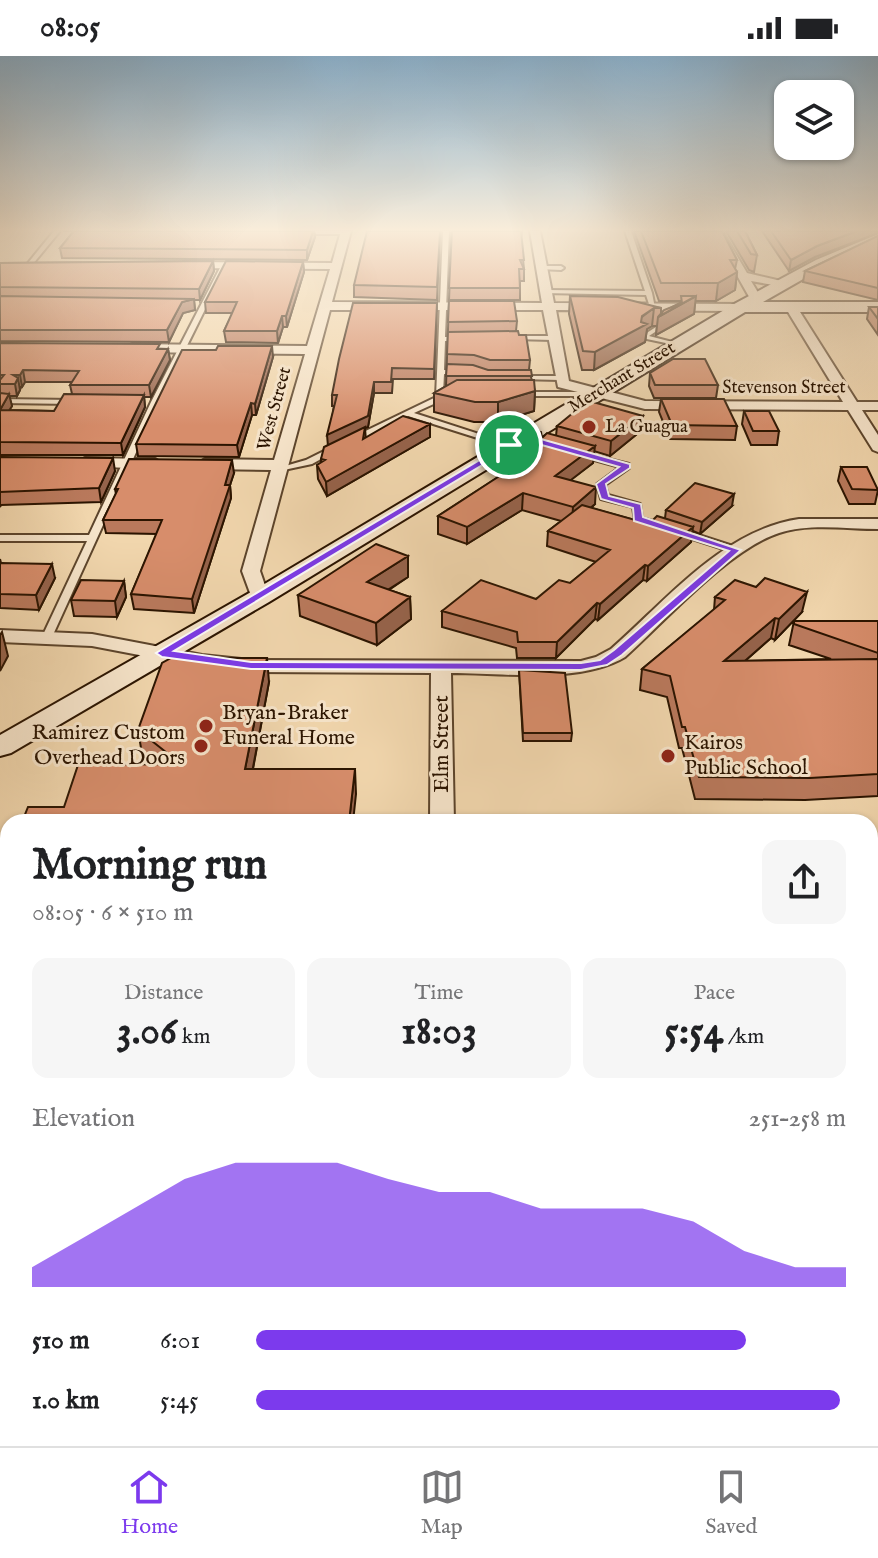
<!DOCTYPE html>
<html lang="en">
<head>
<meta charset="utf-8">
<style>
  :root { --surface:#fff; --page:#f6f6f6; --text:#202124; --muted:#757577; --line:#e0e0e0; --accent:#7c3aed }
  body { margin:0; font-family:"IM FELL English",serif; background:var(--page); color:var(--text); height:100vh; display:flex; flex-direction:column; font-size:30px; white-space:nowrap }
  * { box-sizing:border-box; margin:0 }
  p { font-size:26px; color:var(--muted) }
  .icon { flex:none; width:44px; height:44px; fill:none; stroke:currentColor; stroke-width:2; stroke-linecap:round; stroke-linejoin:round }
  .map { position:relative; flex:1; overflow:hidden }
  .sheet { position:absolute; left:0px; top:758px; width:878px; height:632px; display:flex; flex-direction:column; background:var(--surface); border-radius:24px 24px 0 0; box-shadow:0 2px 6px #0004 }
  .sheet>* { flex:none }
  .buttons { position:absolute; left:774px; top:24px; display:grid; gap:16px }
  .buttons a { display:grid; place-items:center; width:80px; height:80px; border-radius:16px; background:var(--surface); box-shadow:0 2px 6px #0004; font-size:40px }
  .pin { position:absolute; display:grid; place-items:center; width:68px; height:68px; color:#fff; margin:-34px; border:4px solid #fff; border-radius:50%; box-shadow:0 2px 8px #0007 }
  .round { display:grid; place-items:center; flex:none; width:84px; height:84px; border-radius:16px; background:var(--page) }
  .head { display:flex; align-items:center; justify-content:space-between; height:136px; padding:0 32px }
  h1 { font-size:44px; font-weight:700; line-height:60px }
  .figures { display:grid; grid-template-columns:repeat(3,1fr); gap:12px; height:136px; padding:8px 32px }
  .figures div { display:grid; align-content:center; border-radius:16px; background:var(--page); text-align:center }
  .figures b { font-size:40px; font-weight:700 }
  .figures small { font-size:22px; font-weight:400 }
  .figures p { font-size:22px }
  .chart { height:224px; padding:16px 32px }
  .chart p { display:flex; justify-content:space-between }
  .chart svg { width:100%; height:144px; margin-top:8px; fill:var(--accent); opacity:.7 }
  ul { padding:0 32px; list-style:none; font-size:26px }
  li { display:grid; grid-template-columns:128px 96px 1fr; align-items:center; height:60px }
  li i { height:20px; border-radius:10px; background:var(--accent) }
  .status { display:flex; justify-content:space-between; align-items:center; height:56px; padding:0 40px; background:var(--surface); direction:ltr }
  .status svg { height:22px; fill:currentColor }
  .tabs { display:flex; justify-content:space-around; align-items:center; height:112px; border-top:2px solid var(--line); background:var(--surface); font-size:22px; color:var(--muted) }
  .tabs a { display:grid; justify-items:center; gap:4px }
  .tabs .active { color:var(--accent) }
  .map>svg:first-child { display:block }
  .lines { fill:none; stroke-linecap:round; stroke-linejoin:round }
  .service-casing { stroke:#5c442b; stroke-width:4 }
  .minor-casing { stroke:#5c442b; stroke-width:4 }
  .secondary-casing { stroke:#2b1400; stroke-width:4 }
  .service { fill:#f6e4ca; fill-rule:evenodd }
  .minor { fill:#f6e4ca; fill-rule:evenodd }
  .secondary { fill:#f6e4ca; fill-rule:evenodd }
  .wall { fill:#b9795c; stroke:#2b1400; stroke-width:2; fill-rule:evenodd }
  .shaded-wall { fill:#96634b; stroke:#2b1400; stroke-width:2 }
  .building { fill:#d78d6b; stroke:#2b1400; stroke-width:2 }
  .route { fill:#7c3aed; stroke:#fff; stroke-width:2; fill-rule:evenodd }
  .poi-dot { fill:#8f2418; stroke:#f6e4ca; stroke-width:3 }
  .labels { text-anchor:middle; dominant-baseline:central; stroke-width:6; stroke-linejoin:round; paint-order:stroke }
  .far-street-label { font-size:18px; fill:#2b1400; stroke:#f6e4ca }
  .far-poi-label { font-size:18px; fill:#2b1400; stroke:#f6e4ca; text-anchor:start }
  .poi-label { font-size:22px; fill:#2b1400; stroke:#f6e4ca; text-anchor:start }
  .street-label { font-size:22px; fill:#2b1400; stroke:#f6e4ca }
</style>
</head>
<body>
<div class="status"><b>08:05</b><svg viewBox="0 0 49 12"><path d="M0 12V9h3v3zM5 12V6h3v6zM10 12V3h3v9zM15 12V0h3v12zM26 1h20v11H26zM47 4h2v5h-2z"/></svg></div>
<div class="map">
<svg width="878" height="1390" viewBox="0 0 878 1390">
  <rect width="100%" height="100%" fill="#f1d6ad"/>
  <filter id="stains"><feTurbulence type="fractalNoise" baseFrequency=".0025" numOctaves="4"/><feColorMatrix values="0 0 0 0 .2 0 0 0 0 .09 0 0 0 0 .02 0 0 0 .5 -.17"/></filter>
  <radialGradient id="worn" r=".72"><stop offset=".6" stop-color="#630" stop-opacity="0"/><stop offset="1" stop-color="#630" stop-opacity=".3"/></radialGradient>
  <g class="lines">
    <g class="service-casing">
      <path id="service" d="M54 175H60L32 209H28V207Z
        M300 175H347L348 176 345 178H302Z
        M443 175H449L445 281H461L464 283 461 285H445L444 314 460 315 463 317 460 319 444 318 443 338 449 337V341L414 357 513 389 506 391 408 360 357 386H351V382L436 341Z
        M625 175H631L652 237 655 252 650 251 646 239 543 237V235L545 234 645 235Z
        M222 208 227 209 159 346 52 581 50 583H44L42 581 87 485H0V479H89L151 346Z
        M541 210H561L564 212 561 214 539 213Z
        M656 271 658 272V274L649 280 680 288V290L642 282V280Z
        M514 280H553L556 282 553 284 512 283V281Z
        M520 320H560L563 322 560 324 518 323V321Z
        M520 336H595L599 338 595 340H520Z
        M0 343 74 344 78 346 74 348 0 347Z
        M332 391 339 393 312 408 279 415 275 413 306 404Z
        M576 395 629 408V412L605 429 608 439 640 448 642 462 666 469V473H660L635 465 633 451 601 443 597 428 620 411 576 399Z
        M680 473 739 492 740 494 736 497 733 496 677 478V474Z"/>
    </g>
    <g class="minor-casing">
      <path id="minor" d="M341 175H351L332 246 542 247 530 175H540L554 247 746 248V254L742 255 556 254 569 325 645 345 843 346 785 251 795 248 857 346H878V354H862L878 379V396L873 394 848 354 645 353 558 331 543 254H330L260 515 269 541 260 547 253 545 242 515 271 414 205 413 197 408 205 403 274 404 305 298 132 296 125 292 132 288 307 290 330 213 184 212 178 209 184 206 332 207Z
        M712 175H722L747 217 790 227 784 231 751 225 762 243 752 246Z
        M85 402 155 403 163 408 155 413 79 410 77 407Z
        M799 463H878V473C847 473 809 467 779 477 729 493 665 565 625 601 580 628 503 617 451 617L454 766H430L431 617 251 616 202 611 92 590 0 586V574L92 578 202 599 251 604 581 605 596 601 611 593C666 545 723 474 799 463Z
        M870 1065H878V1091H870Z
        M249 1382H291L295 1390H253Z"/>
    </g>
    <g class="secondary-casing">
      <path id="secondary" d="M878 178V187L826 210 763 246H878V256H745L269 546 11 697 0 700V679L251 536 736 247 816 204Z"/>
    </g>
    <use href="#service" class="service"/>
    <use href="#minor" class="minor"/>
    <use href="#secondary" class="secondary"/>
  </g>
  <path class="wall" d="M63 175H314L315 181 307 204 62 202 60 192 74 175Z
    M440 175 437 244 354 241V229Z
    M452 175H522L521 182 524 213V225H520V244H449Z
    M634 175H722L737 204 735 213 737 216 735 234 716 245H695L694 258 656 279 657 270H652L647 273 645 286 594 314H582L569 258 570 240 661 252V257L680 247 681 245H659Z
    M726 175H745L757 199 754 216 749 214Z
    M762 175H878V177L815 201 789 215Z
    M878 180V244L803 226 805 215Z
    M213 205 214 215 200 244H194L195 254 183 257 169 286 0 285V207Z
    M303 206 304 216 287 271H283L278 287 226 286 224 275 233 257H206L205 246Z
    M449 245 517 265 516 275 530 304 529 314 535 335 534 355 498 366H474L434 356V337L446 330Z
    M437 247 434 323H393L392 337H374L368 371 365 372V382L430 368V381L327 440 318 423 317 409 321 407V403L328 389 334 350H332V339Z
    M869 251H878V279L867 263Z
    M0 287 168 293 170 304 151 341H144L145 351 123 399H0ZM25 326H72L70 329 72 338 54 355 9 354 12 350 9 340H17L20 334V331H22Z
    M273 301 256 359H252L239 401 138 400 136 388Z
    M650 317 718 329 716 342H654L649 330Z
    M661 343 737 370 735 384 670 383 659 356Z
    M744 355 779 375 777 389H751L742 368Z
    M557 370 642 374 610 400 594 395 593 407 570 424 595 448 591 452 649 468 665 462 666 454 732 450 700 478 693 475 691 486 647 525 643 524 598 564 595 563 556 602H517L516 592 442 571V555L536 543 570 527 596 506 547 490 548 475 561 465 522 454 467 488 438 478V460L503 418 499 417 500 400 542 382 556 380Z
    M0 401 115 415 101 446 1 449 0 451Z
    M841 411 878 434 875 448H849L838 425Z
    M234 417 230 429 231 442 194 557 134 553 131 538 157 478 106 477 103 464 116 438 115 433Z
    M0 503 1 507 55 522 39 554 0 552Z
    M408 521 389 534 410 541 411 563 377 589 300 560 298 539Z
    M124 525 126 541 117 561 74 560 71 544Z
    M715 541 802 556 775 584 771 582 745 605 831 603 789 589 794 565H878V740L805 744 695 743 682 692H679L667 641 640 634 642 613 714 554Z
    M519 614 572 677 571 685H523Z
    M269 626 253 713 356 738 64 751 154 708 142 698 138 674Z
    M8 803V932H0V806L7 805Z
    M870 969H878V1031L870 1030Z
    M870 1119H878V1227H870Z
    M870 1271H878V1319L870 1318Z"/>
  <path class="shaded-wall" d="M313 175H314L315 181 307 204V194Z
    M857 175H878V177L815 201 789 215 791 204 817 190Z
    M213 205 214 215 200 244 199 233Z
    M303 206 304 216 287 271 286 260Z
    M737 216 735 234 716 245 718 227Z
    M696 240 694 258 656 279 658 261Z
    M194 243 195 254 183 257 169 286 167 274 182 246Z
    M654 252 652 270 647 273 645 286 594 314 595 296Z
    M282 260 283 271 278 287 277 275Z
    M272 290 273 301 256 359 255 348Z
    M168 293 170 304 151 341 149 329Z
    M23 314 25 326 22 331 20 319Z
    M18 322 20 334 17 340 15 328Z
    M374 326V337L368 371 365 372 366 385 328 390 327 379Z
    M535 335 534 355 498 366V346Z
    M9 338 12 350 2 366 0 354Z
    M144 339 145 351 123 399 121 387Z
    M251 347 252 359 239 401 237 389Z
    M643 360 642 374 610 400 611 385Z
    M430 368V381L327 440 326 426Z
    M595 390 593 407 554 437 555 420Z
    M113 402 115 415 101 446 99 432Z
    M232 404 234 417 230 429 231 442 194 557 192 543Z
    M596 431 595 448 572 468 573 451Z
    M523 437 522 454 467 488V471Z
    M734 438 732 450 700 478 702 466Z
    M693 471 691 486 647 525 648 510Z
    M408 500V521L367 547V526Z
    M52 508 55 522 39 554 36 539Z
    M645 509 643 524 598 564 600 548Z
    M124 525 126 541 117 561 115 545Z
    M807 536 802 556 775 584 779 563Z
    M410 541 411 563 377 589 376 567Z
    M597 547 595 563 556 602 557 586Z
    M775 562 771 582 721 626 724 605Z
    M2 576 8 600 0 615V579Z
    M267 602 269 626 248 738 245 713Z
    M355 713 356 738 353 766H349Z
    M8 1131V1154L0 1160V1137Z"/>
  <path class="building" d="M74 175H313L307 194 60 192Z
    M367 175H440L437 231 354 229Z
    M452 175H521L524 204H520L524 213H519L520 232H449Z
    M641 175H722L737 204H730L737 216 718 227H661Z
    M737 175H745L757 199 751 198Z
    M771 175H857L817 190 791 204Z
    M878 180V232L805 215Z
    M213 205 199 233 0 231V207Z
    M226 205 303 206 286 260H282L277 275H224L237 246H205Z
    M0 240 194 243 182 246 167 274H0Z
    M570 240 618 241 661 252H654L642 260 641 266 647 268 630 277 595 296 583 295Z
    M681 240H696L658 261 664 254 682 247Z
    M449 245H514L517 265 448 266Z
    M353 247H437L434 313 392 312 391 326H374L368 360 327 379 337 339H332L339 303Z
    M869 251H878V263Z
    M518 275 519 279H526L530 304H490L474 299 447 298 448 276Z
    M0 287 160 288 157 293H168L149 329H70L79 315 23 314 20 319H13L18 322 15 328H0V324L4 319H0Z
    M218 290H272L255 348 251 347 237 389 136 388 182 294H216Z
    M673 303H705L718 329H655L650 317Z
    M447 308 473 309 488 314H531L532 320H446Z
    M457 324H534L535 335 498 346H475L434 337Z
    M0 337 9 338 0 354Z
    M64 338 144 339 121 387 0 386V354L54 355Z
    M661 343H724L737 370 672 369Z
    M593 346 643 360 611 385 557 370 574 356Z
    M744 355H769L779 375H753Z
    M403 360 430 368 326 426 317 409 325 404 321 403 324 391 365 371 363 383Z
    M537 375 541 376 542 382 547 377 595 390 555 420 596 431 573 451 523 437 467 471 438 460 521 406 500 400Z
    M0 401 113 402 99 432 0 436Z
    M129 403 232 404 225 429H230L192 543 131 538 162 464H103L118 433H115Z
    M841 411H867L878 434 852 433Z
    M695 427 734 438 702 466 666 454Z
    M582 449 649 468 657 460 693 471 648 510 645 509 600 548 597 547 557 586H518L517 576 442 555 481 524 536 543 559 524 570 527 610 494 548 475Z
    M376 488 408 500 367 526 410 541 376 567 298 539Z
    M0 507 52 508 36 539 0 538Z
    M765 522 807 536 779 563 775 562 724 605 878 603V718L810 722 699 721 685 671H682L670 620 642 613 725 544 715 541 735 524 756 531Z
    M81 524 124 525 115 545 71 544Z
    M794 565H878V597L794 568Z
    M171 602H267L245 713H355L349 766H22L28 751H64L78 709 181 708 138 674 162 607Z
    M519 614 565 617 572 677H523Z
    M8 803V906H0V806L7 805Z
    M870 969H878V1013L870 1012Z
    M8 1071V1131L0 1137V1077Z
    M870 1119H878V1205H873L870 1196Z
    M870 1271H878V1301H875L870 1278Z
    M8 1372V1382H115L117 1386 111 1390H0V1376Z"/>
  <linearGradient id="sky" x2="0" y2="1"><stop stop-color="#8bb5d4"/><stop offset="0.47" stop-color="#f9edda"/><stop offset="1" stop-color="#f9edda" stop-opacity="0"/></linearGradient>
  <rect width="878" height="370" fill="url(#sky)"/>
  <path class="route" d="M523 378 630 408V412L606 428 609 440 641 448 643 461 741 494 622 599 607 609 581 614 251 613 162 601 156 597ZM524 384 619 411 596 428 601 443 633 452 634 465 729 495 614 594 600 604 581 607 251 606 174 595Z"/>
  <g class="poi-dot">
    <circle cx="589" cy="371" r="8"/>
    <circle cx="206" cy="670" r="8"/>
    <circle cx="201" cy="690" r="8"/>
    <circle cx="668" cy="700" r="8"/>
  </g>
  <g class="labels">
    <g class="far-street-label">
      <text transform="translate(622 322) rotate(-31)">Merchant Street</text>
      <text x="784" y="332">Stevenson Street</text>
      <text transform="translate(275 353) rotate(-75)">West Street</text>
    </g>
    <g class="far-poi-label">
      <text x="605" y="371">La Guagua</text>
    </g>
    <g class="poi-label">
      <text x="222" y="657">Bryan-Braker<tspan x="222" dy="25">Funeral Home</tspan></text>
      <text x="185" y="677" text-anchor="end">Ramirez Custom<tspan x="185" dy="25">Overhead Doors</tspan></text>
      <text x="684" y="687">Kairos<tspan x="684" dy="25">Public School</tspan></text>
    </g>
    <g class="street-label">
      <text transform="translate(442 688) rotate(-90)">Elm Street</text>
    </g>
  </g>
  <rect width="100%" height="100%" filter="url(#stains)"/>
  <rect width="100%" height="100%" fill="url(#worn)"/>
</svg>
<div class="buttons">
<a><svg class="icon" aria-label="layers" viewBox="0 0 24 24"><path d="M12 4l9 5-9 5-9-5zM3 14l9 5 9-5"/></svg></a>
</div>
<div class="pin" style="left:509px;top:389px;background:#1e9e55"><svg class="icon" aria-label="arrive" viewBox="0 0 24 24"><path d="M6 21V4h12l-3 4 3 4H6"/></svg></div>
<section class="sheet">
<div class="head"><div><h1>Morning run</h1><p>08:05 · 6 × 510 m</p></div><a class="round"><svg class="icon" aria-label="share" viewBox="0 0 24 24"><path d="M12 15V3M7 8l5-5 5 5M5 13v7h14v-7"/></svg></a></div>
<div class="figures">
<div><p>Distance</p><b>3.06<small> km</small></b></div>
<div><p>Time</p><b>18:03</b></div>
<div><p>Pace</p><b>5:54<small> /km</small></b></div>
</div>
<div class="chart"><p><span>Elevation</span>251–258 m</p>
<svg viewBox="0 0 160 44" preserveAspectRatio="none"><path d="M0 44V38L10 29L20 20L30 11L40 6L50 6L60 6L70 11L80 15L90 15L100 20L110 20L120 20L130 24L140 33L150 38L160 38V44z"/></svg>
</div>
<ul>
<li><b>510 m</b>6:01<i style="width:83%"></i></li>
<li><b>1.0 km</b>5:45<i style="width:99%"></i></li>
</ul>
</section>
</div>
<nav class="tabs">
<a class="active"><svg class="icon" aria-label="home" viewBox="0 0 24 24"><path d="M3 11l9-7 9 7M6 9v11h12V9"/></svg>Home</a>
<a><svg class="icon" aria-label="map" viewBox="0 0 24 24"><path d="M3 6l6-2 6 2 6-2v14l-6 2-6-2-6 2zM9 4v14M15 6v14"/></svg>Map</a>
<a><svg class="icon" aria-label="saved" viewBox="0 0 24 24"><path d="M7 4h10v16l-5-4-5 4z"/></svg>Saved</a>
</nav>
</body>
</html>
